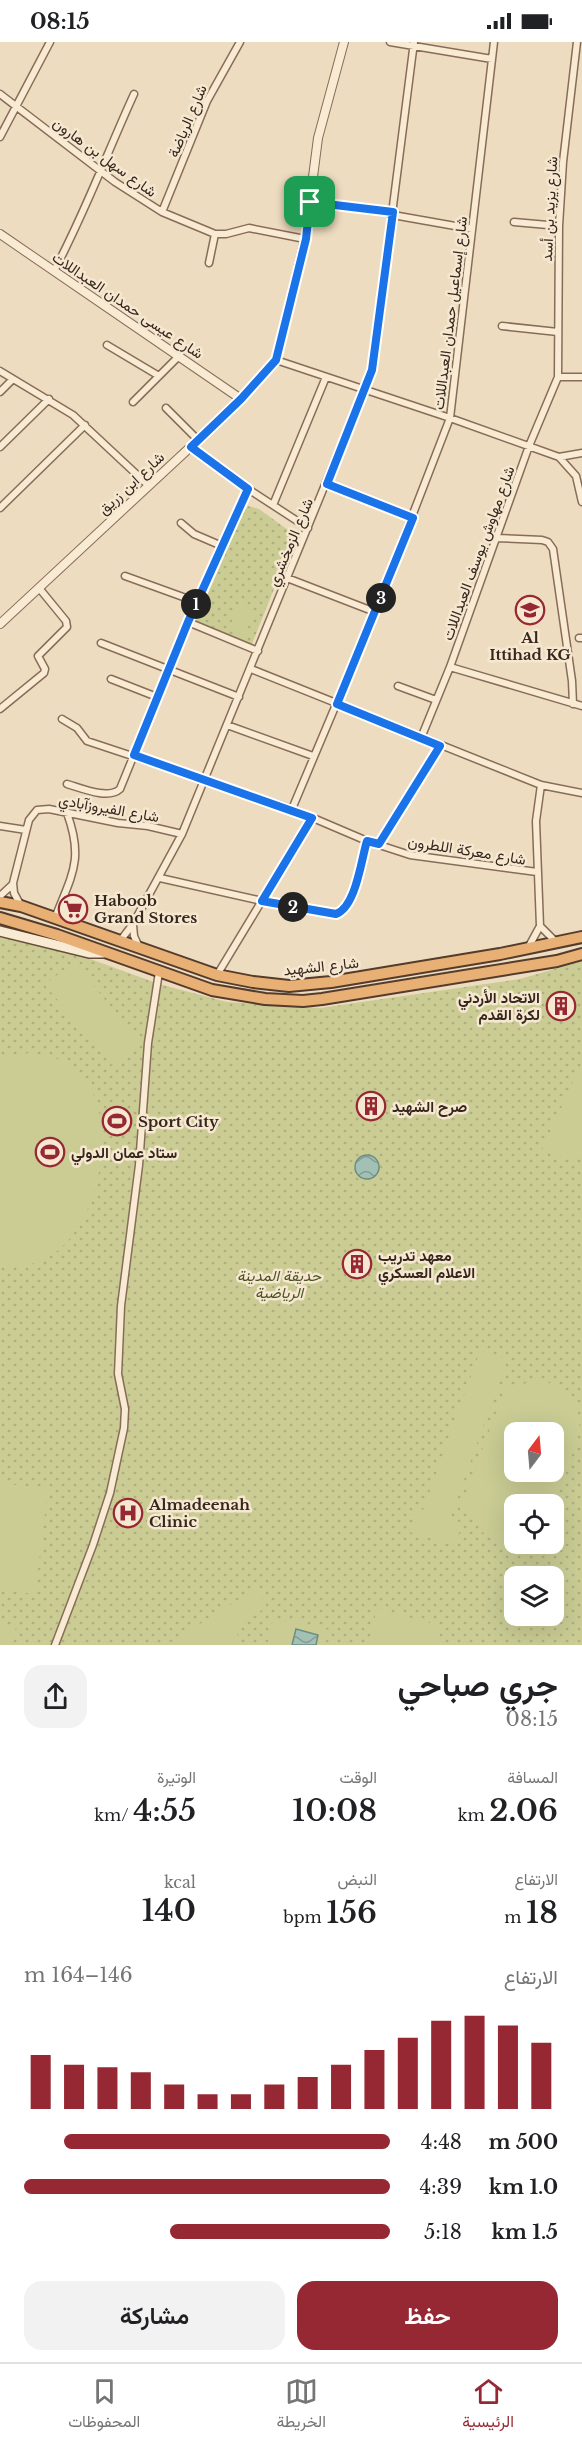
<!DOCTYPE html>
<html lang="ar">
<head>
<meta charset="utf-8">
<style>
  :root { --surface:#fff; --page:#f2f2f2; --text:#202124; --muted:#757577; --line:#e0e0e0; --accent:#962833 }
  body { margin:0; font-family:"Libre Baskerville",Vazirmatn,serif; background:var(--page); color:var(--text); direction:rtl; height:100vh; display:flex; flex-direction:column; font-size:22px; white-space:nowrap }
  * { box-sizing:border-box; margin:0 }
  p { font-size:20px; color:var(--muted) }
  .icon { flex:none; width:33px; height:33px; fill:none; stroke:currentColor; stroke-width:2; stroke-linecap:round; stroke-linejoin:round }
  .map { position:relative; height:1603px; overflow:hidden; direction:ltr }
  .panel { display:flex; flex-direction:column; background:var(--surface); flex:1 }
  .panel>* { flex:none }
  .needle { width:39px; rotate:16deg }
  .buttons { position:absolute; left:504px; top:1380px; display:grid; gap:12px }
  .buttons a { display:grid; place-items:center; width:60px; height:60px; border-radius:12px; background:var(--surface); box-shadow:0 6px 24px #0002; font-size:30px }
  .pin { position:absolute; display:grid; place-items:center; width:51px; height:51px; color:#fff; margin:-26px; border-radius:12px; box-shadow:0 3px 9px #0006 }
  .km { position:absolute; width:30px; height:30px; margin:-15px; border-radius:50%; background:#222; color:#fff; font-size:16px; line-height:30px; text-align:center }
  .round { display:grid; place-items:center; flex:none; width:63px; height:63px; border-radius:18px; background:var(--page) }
  .summary { display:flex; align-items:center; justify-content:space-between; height:102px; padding:0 24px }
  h1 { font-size:33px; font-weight:600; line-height:45px }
  .metrics { display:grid; grid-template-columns:repeat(3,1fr); gap:9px; height:102px; padding:6px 24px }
  .metrics div { display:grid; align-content:center }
  .metrics b { font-size:30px; font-weight:600 }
  .metrics small { font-size:16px; font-weight:400 }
  .metrics p { font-size:16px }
  .chart { height:168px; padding:12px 24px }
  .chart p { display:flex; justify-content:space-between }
  .chart svg { width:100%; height:108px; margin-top:6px; stroke:var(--accent); stroke-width:6 }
  .cta { display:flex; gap:12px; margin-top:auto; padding:12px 24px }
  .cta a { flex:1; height:69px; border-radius:18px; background:var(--accent); color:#fff; font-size:24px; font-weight:600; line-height:69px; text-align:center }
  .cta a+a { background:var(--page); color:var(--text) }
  ul { padding:0 24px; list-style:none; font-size:20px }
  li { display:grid; grid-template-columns:96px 72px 1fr; align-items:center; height:45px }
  li i { height:15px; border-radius:8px; background:var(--accent) }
  .status { display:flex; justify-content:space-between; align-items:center; height:42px; padding:0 30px; background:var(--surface); direction:ltr }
  .status svg { height:16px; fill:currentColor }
  .tabs { display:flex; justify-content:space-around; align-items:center; height:84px; border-top:2px solid var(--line); background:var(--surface); font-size:16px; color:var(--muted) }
  .tabs a { display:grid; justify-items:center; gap:3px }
  .tabs .active { color:var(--accent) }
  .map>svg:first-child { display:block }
  .park { fill:url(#park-dots); fill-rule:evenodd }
  .pitch { fill:#cacc94; fill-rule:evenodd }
  .water { fill:url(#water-waves); stroke:#6a8e82; stroke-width:1.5 }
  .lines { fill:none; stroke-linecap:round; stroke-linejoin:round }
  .minor-casing { stroke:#876d58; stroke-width:9 }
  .tertiary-casing { stroke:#876d58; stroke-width:10 }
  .secondary-casing { stroke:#694e3b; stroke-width:12 }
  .trunk-casing { stroke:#543c2d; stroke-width:14 }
  .minor { stroke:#f9ead3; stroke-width:6 }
  .tertiary { stroke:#f9ead3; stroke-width:8 }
  .secondary { stroke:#f9ead3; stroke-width:9 }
  .trunk { stroke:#e8b074; stroke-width:10 }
  .route-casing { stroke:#fff; stroke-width:12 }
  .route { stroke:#1a73e8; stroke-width:8 }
  .labels { text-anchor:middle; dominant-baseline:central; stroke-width:5; stroke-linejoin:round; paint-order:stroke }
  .street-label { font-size:15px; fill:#36271d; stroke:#f5e7d0 }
  .poi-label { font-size:15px; font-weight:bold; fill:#36271d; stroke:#f5e7d0; text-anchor:start }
  .park-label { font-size:15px; font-style:italic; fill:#4b5323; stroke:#f5e7d0 }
</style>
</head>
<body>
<div class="status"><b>08:15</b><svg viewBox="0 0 49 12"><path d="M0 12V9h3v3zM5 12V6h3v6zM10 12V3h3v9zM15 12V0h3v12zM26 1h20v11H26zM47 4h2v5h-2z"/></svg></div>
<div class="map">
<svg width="582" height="1603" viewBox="0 0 582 1603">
  <defs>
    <pattern id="park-dots" width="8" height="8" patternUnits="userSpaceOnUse" patternTransform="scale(1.5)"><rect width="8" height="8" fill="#cacc94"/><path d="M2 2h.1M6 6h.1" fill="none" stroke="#aeaf7f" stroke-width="1.8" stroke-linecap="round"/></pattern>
    <pattern id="water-waves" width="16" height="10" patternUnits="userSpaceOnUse" patternTransform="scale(1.5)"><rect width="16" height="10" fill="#a3c0b5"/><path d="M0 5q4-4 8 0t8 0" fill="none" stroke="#869c93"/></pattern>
  </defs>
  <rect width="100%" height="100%" fill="#eedcc0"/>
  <path class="park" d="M248 464 259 467 295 493 292 511 288 512 250 607 194 584 244 469Z
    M0 895 55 904 159 942 227 960 320 966 520 937 582 919V1603H0ZM514 1390H554V1430H514ZM514 1462H554V1502H514ZM514 1534H554V1574H514Z"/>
  <path class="pitch" d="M238 563 254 569 245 593 229 587Z
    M73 920 140 999 112 1023 45 943Z
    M28 1011C44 1013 58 1015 72 1024 135 1068 93 1247 0 1221V1016Z
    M582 1020V1116C569 1121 560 1115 551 1106L547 1113 541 1110Z
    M480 1309 507 1318 450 1477 462 1481 455 1504 410 1490 418 1467 423 1468Z
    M543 1339C565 1344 582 1364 579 1387 577 1406 560 1443 552 1462H514V1500C474 1500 485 1480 460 1468L507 1341 518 1345 528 1340ZM514 1390H554V1430H514Z
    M0 1441 48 1447 35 1552 0 1548Z
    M256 1547 267 1565 233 1585 241 1599 235 1603H166Z
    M377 1567 442 1584 437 1603H368Z
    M273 1577 286 1580 288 1577 329 1588 325 1603H267Z
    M0 1582 16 1584 13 1603H0Z"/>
  <path class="water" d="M355 1125a12 12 0 1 1 24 0a12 12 0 1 1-24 0Z
    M296 1587 318 1593 316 1603H292Z"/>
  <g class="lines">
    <g class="minor-casing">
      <path id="minor" d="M390 0 492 17
        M0 52 115 140 162 170 215 192H226L249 186 305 197
        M0 95 50 0
        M310 160 393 170
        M162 170 207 59 240 0
        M393 173 472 187
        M514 180 559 184
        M209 221 215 192
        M54 229C85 171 107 111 134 52
        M502 284 558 290
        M107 303 159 334
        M276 318 450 376 559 415 576 434 582 460
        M0 329 73 373 148 443
        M558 335H582
        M0 350 13 337
        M133 360 180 313
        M166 366 198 398
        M0 405 49 357
        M191 405 248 447 308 486
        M559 415 582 411
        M327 442 413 476
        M273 463 326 335
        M0 466 85 383
        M181 481 194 492 222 504
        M497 496 542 498 548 500 553 507 572 639 573 662
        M125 534 197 560
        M287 536 375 570
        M188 580 258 609
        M579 596H582
        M101 601 239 655
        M450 625 582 664
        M251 627 541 743 582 751
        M111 637 157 655
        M398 644 436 658
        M0 667 44 631 45 627 38 614 67 585 66 579 39 546
        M62 677 77 686 87 699 292 767 367 799 410 813 537 830
        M227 683 313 714
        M421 696 450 625 529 404 558 335 559 184 563 120 577 0
        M67 742C81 746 108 758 120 747L188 580 248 447
        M292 767 375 570 450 376 494 0
        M0 784 26 788
        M379 803 440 703
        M160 836 262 859 336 872C356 865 361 818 367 799
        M0 854 13 842
        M21 864 14 851 13 841 29 778 37 768 49 767 118 781 148 784 182 792
        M55 876C72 832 84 818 67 771
        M133 883 134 894 139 905
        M540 884 556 900
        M120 899 133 882 182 792 372 328 414 0
        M528 906 540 884 536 779 541 743
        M217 933 312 776
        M55 1603 93 1503 110 1451 124 1386 125 1367 118 1332 121 1264 139 1123 148 1001 159 930"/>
    </g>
    <g class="tertiary-casing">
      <path id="tertiary" d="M0 192 241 357
        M0 582 198 398 241 357 276 318 305 197 318 96 344 0"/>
    </g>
    <g class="secondary-casing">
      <path id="secondary" d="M0 889 89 911H103"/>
    </g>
    <g class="trunk-casing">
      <path id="trunk" d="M0 860 21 864 217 933 253 940 289 944 331 940 500 912 582 895
        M0 876 57 893 212 948 265 957 303 959 322 957 557 919 582 912"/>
    </g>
    <use href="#minor" class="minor"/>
    <use href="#tertiary" class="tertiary"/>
    <use href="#secondary" class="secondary"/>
    <use href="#trunk" class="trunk"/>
  </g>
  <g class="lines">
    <g class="route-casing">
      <path id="route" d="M310 160 393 170 372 328 327 442 413 476 337 662 440 704 379 802 367 799C361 818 356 865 336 872L262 859 312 776 134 713 188 580 248 447 191 405 241 357 276 318 306 197Z"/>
    </g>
    <use href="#route" class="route"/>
  </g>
  <defs>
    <g id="school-ring" transform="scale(1.5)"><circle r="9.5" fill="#f5e7d0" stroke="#962833" stroke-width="1.5"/><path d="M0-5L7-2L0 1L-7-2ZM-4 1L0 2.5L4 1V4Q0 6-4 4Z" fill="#962833"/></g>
    <g id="supermarket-ring" transform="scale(1.5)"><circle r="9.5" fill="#f5e7d0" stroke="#962833" stroke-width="1.5"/><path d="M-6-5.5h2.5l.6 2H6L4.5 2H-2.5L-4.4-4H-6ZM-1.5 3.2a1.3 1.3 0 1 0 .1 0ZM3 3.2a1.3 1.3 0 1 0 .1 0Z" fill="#962833"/></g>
    <g id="building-ring" transform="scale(1.5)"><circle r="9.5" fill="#f5e7d0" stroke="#962833" stroke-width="1.5"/><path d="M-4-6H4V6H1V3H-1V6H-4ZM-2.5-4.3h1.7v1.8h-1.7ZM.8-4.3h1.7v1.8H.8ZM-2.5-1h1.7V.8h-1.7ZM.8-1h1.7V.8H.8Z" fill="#962833"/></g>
    <g id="stadium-ring" transform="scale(1.5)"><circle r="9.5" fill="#f5e7d0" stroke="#962833" stroke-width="1.5"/><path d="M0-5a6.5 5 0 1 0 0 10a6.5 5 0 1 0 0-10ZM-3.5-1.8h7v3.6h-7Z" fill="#962833"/></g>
    <g id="hospital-ring" transform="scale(1.5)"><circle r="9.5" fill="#f5e7d0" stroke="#962833" stroke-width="1.5"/><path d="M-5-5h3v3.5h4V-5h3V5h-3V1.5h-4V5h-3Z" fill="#962833"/></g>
  </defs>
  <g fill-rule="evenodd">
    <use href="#school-ring" x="530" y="568"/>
    <use href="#supermarket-ring" x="73" y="867"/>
    <use href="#building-ring" x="561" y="964"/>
    <use href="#building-ring" x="371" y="1064"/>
    <use href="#stadium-ring" x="117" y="1079"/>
    <use href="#stadium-ring" x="50" y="1110"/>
    <use href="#building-ring" x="357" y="1222"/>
    <use href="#hospital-ring" x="128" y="1471"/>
  </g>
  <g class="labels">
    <g class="street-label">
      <text transform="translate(187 79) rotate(-67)">شارع الرياضة</text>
      <text transform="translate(105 115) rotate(36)">شارع سهل بن هارون</text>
      <text transform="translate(549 167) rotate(-87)">شارع يزيد بن أسد</text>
      <text transform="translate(128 263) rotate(34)">شارع عيسى حمدان العبداللات</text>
      <text transform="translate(450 271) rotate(-83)">شارع إسماعيل حمدان العبداللات</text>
      <text transform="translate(131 441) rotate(-43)">شارع ابن زريق</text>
      <text transform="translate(290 500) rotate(-67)">شارع الزمخشري</text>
      <text transform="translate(478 511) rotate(-70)">شارع مهاوش يوسف العبداللات</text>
      <text transform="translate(109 766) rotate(10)">شارع الفيروزآبادي</text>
      <text transform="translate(467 808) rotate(9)">شارع معركة اللطرون</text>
      <text transform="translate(321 924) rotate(-6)">شارع الشهيد</text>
    </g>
    <g class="poi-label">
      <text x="530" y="595" text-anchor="middle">Al<tspan x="530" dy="17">Ittihad KG</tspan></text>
      <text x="94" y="858">Haboob<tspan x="94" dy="17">Grand Stores</tspan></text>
      <text x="540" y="955" text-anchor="end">الاتحاد الأردني<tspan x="540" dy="17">لكرة القدم</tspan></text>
      <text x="392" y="1064">صرح الشهيد</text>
      <text x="138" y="1079">Sport City</text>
      <text x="71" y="1110">ستاد عمان الدولي</text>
      <text x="378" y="1213">معهد تدريب<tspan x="378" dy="17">الاعلام العسكري</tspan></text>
      <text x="149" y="1462">Almadeenah<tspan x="149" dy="17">Clinic</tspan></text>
    </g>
    <g class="park-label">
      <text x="279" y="1233">حديقة المدينة<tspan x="279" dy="17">الرياضية</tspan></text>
    </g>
  </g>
</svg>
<div class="buttons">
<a><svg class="needle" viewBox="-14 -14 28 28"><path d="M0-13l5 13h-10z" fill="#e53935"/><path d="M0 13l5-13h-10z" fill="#757577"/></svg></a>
<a><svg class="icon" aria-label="locate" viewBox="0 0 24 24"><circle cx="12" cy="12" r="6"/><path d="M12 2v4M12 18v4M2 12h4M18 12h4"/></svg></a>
<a><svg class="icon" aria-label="layers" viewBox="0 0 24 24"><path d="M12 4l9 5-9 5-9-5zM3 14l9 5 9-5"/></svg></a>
</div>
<div class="pin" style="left:310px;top:160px;background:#1e9e55"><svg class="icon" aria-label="arrive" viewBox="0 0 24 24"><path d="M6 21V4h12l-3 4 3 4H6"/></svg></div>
<b class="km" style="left:196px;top:562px">1</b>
<b class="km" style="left:293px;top:865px">2</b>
<b class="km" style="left:381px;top:556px">3</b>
</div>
<section class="panel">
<div class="summary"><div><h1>جري صباحي</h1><p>08:15</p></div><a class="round"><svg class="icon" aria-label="share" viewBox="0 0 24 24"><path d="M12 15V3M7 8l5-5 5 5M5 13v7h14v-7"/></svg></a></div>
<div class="metrics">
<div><p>المسافة</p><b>2.06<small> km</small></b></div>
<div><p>الوقت</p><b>10:08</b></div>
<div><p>الوتيرة</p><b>4:55<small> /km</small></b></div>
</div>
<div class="metrics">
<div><p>الارتفاع</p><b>18<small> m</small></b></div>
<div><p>النبض</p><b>156<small> bpm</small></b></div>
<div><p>kcal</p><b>140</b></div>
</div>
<div class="chart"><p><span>الارتفاع</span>146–164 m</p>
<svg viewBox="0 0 160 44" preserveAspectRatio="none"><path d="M5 44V22M15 44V26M25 44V27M35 44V29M45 44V34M55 44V38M65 44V38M75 44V34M85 44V31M95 44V26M105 44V20M115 44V15M125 44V8M135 44V6M145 44V10M155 44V17"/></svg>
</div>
<ul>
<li><b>500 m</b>4:48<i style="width:89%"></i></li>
<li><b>1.0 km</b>4:39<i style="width:100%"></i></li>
<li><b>1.5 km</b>5:18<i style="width:60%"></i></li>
</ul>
<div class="cta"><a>حفظ</a><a>مشاركة</a></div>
</section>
<nav class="tabs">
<a class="active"><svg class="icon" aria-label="home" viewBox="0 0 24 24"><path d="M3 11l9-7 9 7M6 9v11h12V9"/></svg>الرئيسية</a>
<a><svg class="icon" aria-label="map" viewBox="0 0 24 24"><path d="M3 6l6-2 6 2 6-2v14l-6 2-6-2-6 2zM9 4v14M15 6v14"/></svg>الخريطة</a>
<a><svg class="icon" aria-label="saved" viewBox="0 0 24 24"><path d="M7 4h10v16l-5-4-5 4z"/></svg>المحفوظات</a>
</nav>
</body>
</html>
